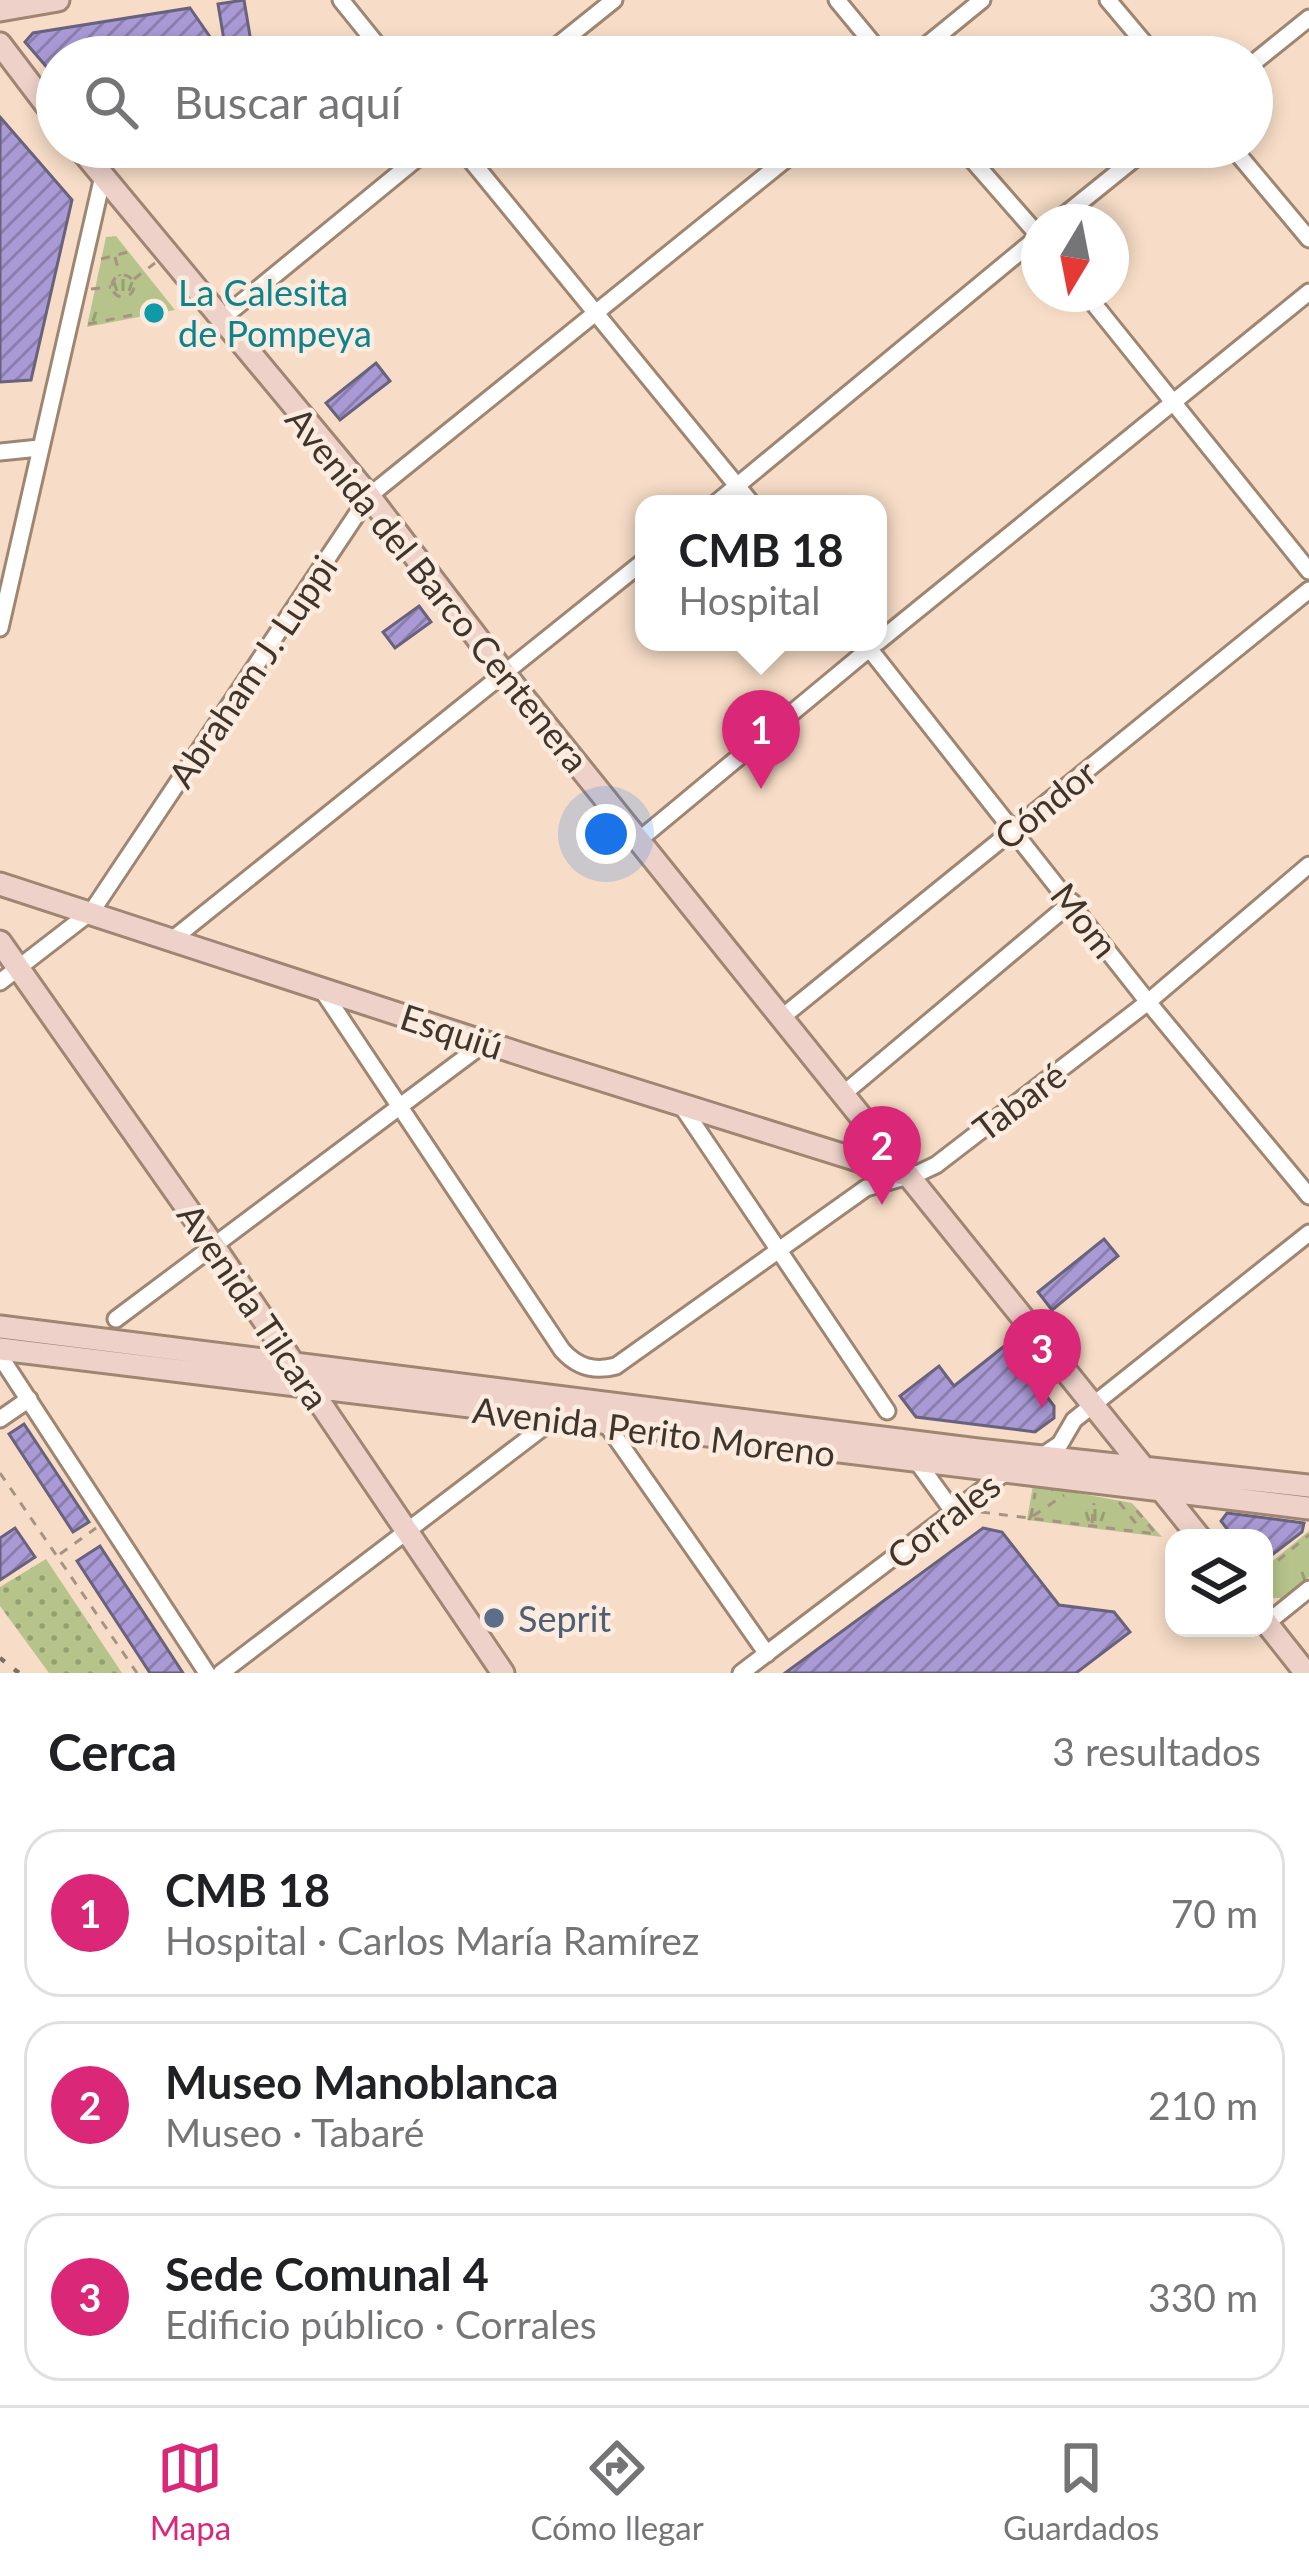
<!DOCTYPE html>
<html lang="es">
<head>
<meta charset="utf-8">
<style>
	body { margin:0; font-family:Lato,sans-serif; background:#f6f6f6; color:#202124 }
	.controls { position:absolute; right:36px; bottom:36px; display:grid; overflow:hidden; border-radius:24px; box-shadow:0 6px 18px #0003 }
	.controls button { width:108px; height:108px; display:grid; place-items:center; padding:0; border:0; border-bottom:3px solid #e0e0e0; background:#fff; color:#202124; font:60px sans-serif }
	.compass { position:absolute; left:1021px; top:204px; width:108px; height:108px; border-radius:50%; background:#fff; box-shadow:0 6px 18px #0003; rotate:190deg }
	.you { position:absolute; left:606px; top:834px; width:42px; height:42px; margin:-30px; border:9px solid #fff; border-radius:50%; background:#1a73e8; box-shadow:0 0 0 18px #1a73e833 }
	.badge { display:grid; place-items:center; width:78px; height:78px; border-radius:50%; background:#db2777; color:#fff; font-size:39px; font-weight:700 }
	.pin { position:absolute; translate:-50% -99px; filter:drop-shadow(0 3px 6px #0008) }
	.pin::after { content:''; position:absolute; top:63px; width:42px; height:36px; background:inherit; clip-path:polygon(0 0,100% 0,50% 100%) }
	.popup { position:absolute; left:635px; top:495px; width:252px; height:156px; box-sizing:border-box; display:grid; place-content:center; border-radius:24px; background:#fff; filter:drop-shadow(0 3px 9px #0005); font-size:39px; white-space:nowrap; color:#757577 }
	.popup b { font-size:45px; color:#202124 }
	.popup::after { content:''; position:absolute; left:50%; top:100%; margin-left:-24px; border:24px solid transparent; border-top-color:#fff }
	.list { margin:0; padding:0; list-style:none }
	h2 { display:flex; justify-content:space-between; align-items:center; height:156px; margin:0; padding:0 48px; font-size:51px }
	h2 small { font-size:39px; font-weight:400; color:#757577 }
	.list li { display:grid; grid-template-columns:78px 1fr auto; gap:36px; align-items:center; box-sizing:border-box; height:168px; margin:0 24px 24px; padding:0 24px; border:3px solid #e0e0e0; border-radius:36px }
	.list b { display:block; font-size:45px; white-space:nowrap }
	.list p { margin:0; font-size:39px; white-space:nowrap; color:#757577 }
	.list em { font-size:39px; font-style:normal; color:#757577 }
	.icon { flex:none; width:66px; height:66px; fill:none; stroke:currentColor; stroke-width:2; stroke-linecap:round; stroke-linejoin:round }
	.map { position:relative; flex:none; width:1309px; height:1673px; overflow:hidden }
	.search { position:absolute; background:#fff; box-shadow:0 6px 18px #0003; left:36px; right:36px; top:36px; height:132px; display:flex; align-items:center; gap:30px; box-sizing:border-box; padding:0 42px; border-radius:66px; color:#757577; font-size:45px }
	.sheet { height:732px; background:#fff }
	nav { display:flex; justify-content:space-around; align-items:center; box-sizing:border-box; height:168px; border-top:3px solid #e0e0e0; background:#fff; font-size:33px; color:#757577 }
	nav a { display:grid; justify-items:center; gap:6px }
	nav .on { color:#db2777 }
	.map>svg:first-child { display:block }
	.grass { fill:url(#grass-dots) }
	.park { fill:url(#park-tufts) }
	.building { fill:url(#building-hatch); stroke:#69627c; stroke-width:3 }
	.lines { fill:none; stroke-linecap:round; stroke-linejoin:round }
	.street-casing { stroke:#9e8672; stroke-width:21 }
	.secondary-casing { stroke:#9e8672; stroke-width:27 }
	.path { stroke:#a69383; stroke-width:3; stroke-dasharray:9 9; stroke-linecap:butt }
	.street { stroke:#fff; stroke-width:15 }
	.secondary { stroke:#eed2c9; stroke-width:21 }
	.rail { stroke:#7f6f62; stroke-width:4.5; stroke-dasharray:6 12; stroke-linecap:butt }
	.culture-dot { fill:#0f9aa8; stroke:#fcecdf; stroke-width:4.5 }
	.service-dot { fill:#5c6f8a; stroke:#fcecdf; stroke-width:4.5 }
	.labels { text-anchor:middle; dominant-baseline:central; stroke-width:9; stroke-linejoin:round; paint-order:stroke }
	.culture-label { font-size:36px; fill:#0d838f; stroke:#fcecdf; text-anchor:start }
	.street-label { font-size:36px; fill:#3f352c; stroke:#fcecdf }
	.service-label { font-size:36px; fill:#4e5e75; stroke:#fcecdf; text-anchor:start }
</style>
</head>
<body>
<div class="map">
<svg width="1309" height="1673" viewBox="0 0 1309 1673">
	<defs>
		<pattern id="grass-dots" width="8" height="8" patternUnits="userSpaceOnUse" patternTransform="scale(3)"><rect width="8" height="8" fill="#b6c48b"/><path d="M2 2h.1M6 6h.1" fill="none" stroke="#95a072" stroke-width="1.8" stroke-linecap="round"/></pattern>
		<pattern id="park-tufts" width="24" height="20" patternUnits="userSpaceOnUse" patternTransform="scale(3)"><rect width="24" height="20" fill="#b6c48b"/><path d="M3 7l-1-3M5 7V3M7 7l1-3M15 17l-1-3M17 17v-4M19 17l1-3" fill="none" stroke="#95a072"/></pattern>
		<pattern id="building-hatch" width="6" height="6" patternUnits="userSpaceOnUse" patternTransform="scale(3)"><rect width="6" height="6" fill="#a999d5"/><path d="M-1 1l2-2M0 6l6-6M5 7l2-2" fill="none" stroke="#8b7ead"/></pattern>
	</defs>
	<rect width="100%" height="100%" fill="#f7ddc7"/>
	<path class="grass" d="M46 1559 122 1673H49L0 1606V1587Z"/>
	<path class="park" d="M116 236 175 310 87 327 106 237Z
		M1033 1485 1132 1503 1162 1537 1027 1520Z
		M1309 1531V1577L1283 1598H1268L1264 1592V1568Z"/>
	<path class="building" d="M244 0 252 48 226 52 218 4Z
		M190 8 224 57H57V79L25 42 33 33Z
		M0 117 72 200 31 380 0 382Z
		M376 363 390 381 340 420 326 403Z
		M419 606 431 622 395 648 383 632Z
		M1104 1239 1118 1256 1052 1310 1038 1292Z
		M1007 1344 1054 1406V1418L1035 1432 916 1417 900 1396 939 1366 954 1386Z
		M24 1424 89 1522 73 1532 9 1434Z
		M1227 1513 1304 1523 1302 1532 1264 1561V1538H1234L1221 1521Z
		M15 1528 35 1557 0 1580V1538Z
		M983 1528 1002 1532 1059 1605 1114 1612 1130 1632 1076 1673H785Z
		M100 1546 183 1673H150L77 1561Z"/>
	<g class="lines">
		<g class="street-casing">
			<path id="street" d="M341 0 387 57
				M837 0 884 57
				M1108 0 1156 57
				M543 57 614 0
				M912 57 982 0
				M1252 64 1309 18
				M460 147 752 504
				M1232 147 1309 239
				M1056 222 1149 147
				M1086 294 1309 571
				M220 320 431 147
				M0 452 39 448
				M715 504 1039 236 961 147
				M0 628 103 176
				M864 642 1148 1002 1309 1196
				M878 642 1309 292
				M639 840 875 644
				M173 939 644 561
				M0 982 92 911 369 496 801 147
				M322 990 562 1350C577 1367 594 1372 616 1366L866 1188 919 1173 936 1165 1148 1002 1309 865
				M781 1018 1309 590
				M842 1095 1072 902
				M681 1105 887 1411
				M116 1319 486 1042
				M0 1356 207 1673
				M0 1419 29 1399
				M607 1425 767 1654
				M1039 1458 1060 1444 1074 1420 1309 1233
				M918 1463 955 1514
				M1267 1623 1309 1589
				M221 1673 554 1419
				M741 1673 1011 1468"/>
		</g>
		<g class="secondary-casing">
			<path id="secondary" d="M0 10 58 0
				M0 44 57 119
				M79 147 369 496 504 673 1200 1538
				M0 884 542 1061 906 1175
				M0 942 213 1245 503 1673
				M0 1327 978 1450 1309 1486
				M0 1349 1309 1508
				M1264 1620 1306 1673"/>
		</g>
		<path class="path" d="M115 257 120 276
			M101 259 128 252
			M112 286a11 11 0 1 1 22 0a11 11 0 1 1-22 0Z
			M134 279 155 263
			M91 289 111 287
			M88 324 172 307
			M0 1473 137 1673
			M1119 1502 1141 1530
			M981 1512 1156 1534 1133 1506
			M1033 1516 1064 1495
			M1031 1517 1035 1493
			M1092 1523 1094 1503
			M60 1554 96 1528
			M1264 1572 1309 1535"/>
		<use href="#street" class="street"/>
		<use href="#secondary" class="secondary"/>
		<path class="rail" d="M0 1658 19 1673"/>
	</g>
	<circle class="culture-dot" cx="154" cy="313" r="12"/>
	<circle class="service-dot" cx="494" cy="1618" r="12"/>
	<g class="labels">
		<g class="culture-label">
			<text x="178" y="292">La Calesita<tspan x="178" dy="41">de Pompeya</tspan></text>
		</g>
		<g class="street-label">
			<text transform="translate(438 589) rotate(51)">Avenida del Barco Centenera</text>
			<text transform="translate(252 671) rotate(-56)">Abraham J. Luppi</text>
			<text transform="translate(1045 804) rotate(-39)">Cóndor</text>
			<text transform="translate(1085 920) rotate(52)">Mom</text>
			<text transform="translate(452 1031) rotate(18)">Esquiú</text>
			<text transform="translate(1019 1101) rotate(-37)">Tabaré</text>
			<text transform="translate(254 1306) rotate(56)">Avenida Tilcara</text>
			<text transform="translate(654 1431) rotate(7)">Avenida Perito Moreno</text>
			<text transform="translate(943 1520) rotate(-38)">Corrales</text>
		</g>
		<g class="service-label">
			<text x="518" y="1618">Seprit</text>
		</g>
	</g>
</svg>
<div class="controls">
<button><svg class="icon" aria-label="layers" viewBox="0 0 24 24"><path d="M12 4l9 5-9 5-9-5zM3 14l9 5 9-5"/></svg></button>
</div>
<svg class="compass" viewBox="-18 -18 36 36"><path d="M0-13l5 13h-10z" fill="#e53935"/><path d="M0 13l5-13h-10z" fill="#757577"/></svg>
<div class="you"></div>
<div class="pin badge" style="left:761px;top:789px">1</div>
<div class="popup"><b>CMB 18</b>Hospital</div>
<div class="pin badge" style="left:882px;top:1205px">2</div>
<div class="pin badge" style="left:1042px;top:1408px">3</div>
<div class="search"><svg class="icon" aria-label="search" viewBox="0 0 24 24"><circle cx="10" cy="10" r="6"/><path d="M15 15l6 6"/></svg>Buscar aquí</div>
</div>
<section class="sheet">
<h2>Cerca<small>3 resultados</small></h2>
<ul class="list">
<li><span class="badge">1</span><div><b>CMB 18</b><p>Hospital · Carlos María Ramírez</p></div><em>70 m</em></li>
<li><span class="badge">2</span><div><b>Museo Manoblanca</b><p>Museo · Tabaré</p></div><em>210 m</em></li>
<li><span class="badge">3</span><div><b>Sede Comunal 4</b><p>Edificio público · Corrales</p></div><em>330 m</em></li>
</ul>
</section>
<nav>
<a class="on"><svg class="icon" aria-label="map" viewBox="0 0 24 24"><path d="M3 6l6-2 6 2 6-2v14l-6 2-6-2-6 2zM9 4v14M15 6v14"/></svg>Mapa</a>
<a><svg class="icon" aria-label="directions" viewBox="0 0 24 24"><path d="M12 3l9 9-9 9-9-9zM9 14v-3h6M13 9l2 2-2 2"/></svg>Cómo llegar</a>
<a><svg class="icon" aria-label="saved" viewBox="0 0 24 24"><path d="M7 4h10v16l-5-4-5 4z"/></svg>Guardados</a>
</nav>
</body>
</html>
